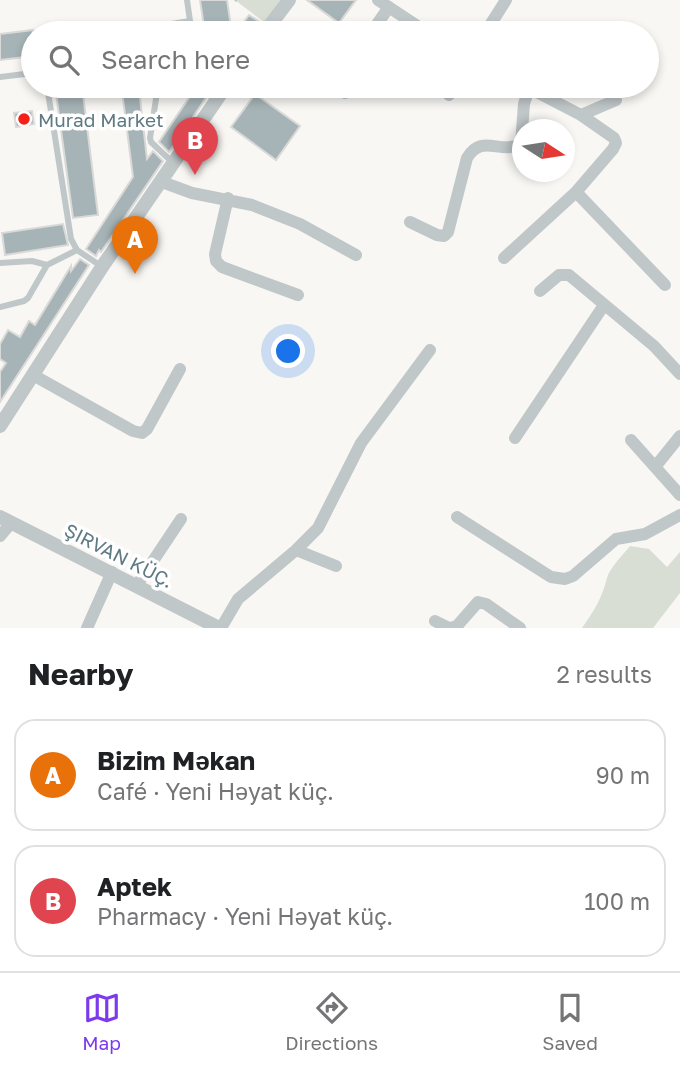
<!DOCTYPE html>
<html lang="en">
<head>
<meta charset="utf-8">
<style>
	body { margin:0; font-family:"Golos Text",sans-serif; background:#f2f2f2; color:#202124 }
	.compass { position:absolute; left:512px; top:119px; width:63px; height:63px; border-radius:50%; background:#fff; box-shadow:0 4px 10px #0003; rotate:102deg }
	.you { position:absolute; left:289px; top:352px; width:24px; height:24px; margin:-18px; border:5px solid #fff; border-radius:50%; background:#1a73e8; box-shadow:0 0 0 10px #1a73e833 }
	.badge { display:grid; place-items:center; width:46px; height:46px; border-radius:50%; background:#7c3aed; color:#fff; font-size:23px; font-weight:700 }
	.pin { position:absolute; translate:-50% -58px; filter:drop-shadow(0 2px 4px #0008) }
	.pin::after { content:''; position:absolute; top:37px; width:24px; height:21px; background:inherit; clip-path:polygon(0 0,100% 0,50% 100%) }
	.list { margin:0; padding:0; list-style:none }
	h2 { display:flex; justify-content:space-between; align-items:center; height:91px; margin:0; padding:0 28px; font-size:30px }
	h2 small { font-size:23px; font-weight:400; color:#757577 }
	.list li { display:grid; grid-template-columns:46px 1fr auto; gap:21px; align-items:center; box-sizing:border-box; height:112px; margin:0 14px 14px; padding:0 14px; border:2px solid #e0e0e0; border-radius:21px }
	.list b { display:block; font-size:26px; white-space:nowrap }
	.list p { margin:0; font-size:23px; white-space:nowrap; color:#757577 }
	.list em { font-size:23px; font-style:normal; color:#757577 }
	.icon { flex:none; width:38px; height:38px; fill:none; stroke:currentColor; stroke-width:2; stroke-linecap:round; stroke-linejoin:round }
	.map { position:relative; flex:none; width:680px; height:628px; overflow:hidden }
	.search { position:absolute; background:#fff; box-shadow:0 4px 10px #0003; left:21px; right:21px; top:21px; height:77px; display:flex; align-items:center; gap:18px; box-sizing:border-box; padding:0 24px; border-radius:38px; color:#757577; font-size:26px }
	.sheet { height:343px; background:#fff }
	nav { display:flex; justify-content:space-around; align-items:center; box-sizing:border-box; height:98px; border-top:2px solid #e0e0e0; background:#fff; font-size:19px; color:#757577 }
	nav a { display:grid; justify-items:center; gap:4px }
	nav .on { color:#7c3aed }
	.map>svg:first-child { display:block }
	.green { fill:#d8ded3 }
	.building { fill:#a6b4b7; stroke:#d9d9d7; stroke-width:2 }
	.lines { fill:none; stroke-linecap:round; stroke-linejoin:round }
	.path { stroke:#babfc1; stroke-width:2.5; stroke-dasharray:3.5 3.5; stroke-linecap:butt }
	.service { stroke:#c0c7c9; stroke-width:6 }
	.minor { stroke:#c0c7c9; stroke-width:12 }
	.tertiary { stroke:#c0c7c9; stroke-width:14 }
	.poi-dot { fill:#f52117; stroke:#fff; stroke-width:2.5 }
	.labels { text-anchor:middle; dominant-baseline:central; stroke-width:7; stroke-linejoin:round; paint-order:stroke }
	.poi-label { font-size:19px; fill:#5f7a82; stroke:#fff; text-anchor:start }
	.street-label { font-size:19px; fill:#5f7a82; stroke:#fff }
</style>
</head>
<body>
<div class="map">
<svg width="680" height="628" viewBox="0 0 680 628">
	<rect width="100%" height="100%" fill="#f8f7f4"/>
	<path class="green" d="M235 0H280L264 22Z
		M630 546 649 549 667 567 680 552V593L653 628H582C594 611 602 598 607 578 610 567 623 555 630 546Z"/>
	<path class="building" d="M200 0H227L232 33H205Z
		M307 0H356L339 23Z
		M249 15 260 22 254 33H236Z
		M33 30V56L0 60V34Z
		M55 86H82L98 215 73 218Z
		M197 86H214L169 152 159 142Z
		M139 89 147 159 153 151 163 161 101 252 99 250 96 256 86 249 133 177 122 91Z
		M255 94 300 126 276 160 231 127Z
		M32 111 34 124 16 127 14 113Z
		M63 224 68 245 5 255 2 233Z
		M80 259 89 265 0 402V372L6 363 0 359V344L8 330 20 337 29 321 35 325 71 266V271Z"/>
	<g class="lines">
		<path class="path" d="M235 1 236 0"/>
		<path class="service" d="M187 0 190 21 197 33
			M115 33 190 21
			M0 77 33 73
			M47 86 71 239 77 250 101 266
			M158 86 150 138 151 142 172 162
			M0 263 32 261 47 265 77 250
			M0 307 24 301 28 298 47 265"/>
		<path class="minor" d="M378 0 428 33
			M371 33 389 7
			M485 33 506 0
			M525 86 581 115 616 100
			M345 93 349 86
			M449 95 454 86
			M162 182 192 193 252 205 300 224 356 255
			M576 192 665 285
			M228 198 215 254 216 261 222 267 298 295
			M410 222 437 235 444 236 448 232 467 158C482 133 500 155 521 144L524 104 529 88
			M504 258 576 192 613 149 616 143 614 138 581 115
			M540 291 559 275H569L654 346 680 374
			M33 375 133 431 142 433 147 429 180 369
			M515 438 604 305
			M631 440 680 495
			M655 467 680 436
			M457 517 551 577 565 579 573 576 616 539 645 534 680 515
			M0 536 11 523
			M296 550 336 566
			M137 585 181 519
			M435 621 449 628
			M87 628 112 572
			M221 628 238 599 296 550 318 528 361 443 430 350
			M450 628 457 626 478 602 486 604 520 628"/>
		<path class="tertiary" d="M264 33 289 0
			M0 426 102 267 226 86
			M0 517 219 628"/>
	</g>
	<circle class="poi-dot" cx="24" cy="119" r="7"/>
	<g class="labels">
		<g class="poi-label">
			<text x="38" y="119">Murad Market</text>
		</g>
		<g class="street-label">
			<text transform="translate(119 555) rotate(27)">ŞIRVAN KÜÇ.</text>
		</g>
	</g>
</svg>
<svg class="compass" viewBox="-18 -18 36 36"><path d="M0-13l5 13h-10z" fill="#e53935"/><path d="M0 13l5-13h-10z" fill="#757577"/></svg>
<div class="you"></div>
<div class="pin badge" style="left:135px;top:274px;background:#e8710a">A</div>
<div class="pin badge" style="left:195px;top:175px;background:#e0444e">B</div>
<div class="search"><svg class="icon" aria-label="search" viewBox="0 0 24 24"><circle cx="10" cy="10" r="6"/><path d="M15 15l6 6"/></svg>Search here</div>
</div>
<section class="sheet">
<h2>Nearby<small>2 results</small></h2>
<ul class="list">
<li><span class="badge" style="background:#e8710a">A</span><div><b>Bizim Məkan</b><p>Café · Yeni Həyat küç.</p></div><em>90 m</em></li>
<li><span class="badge" style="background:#e0444e">B</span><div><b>Aptek</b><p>Pharmacy · Yeni Həyat küç.</p></div><em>100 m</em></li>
</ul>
</section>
<nav>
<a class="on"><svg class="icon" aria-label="map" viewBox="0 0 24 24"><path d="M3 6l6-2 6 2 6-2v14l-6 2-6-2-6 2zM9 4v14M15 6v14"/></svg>Map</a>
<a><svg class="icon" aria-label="directions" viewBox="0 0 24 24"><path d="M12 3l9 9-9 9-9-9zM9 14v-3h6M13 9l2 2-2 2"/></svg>Directions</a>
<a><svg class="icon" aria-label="saved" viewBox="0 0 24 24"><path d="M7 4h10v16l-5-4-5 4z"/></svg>Saved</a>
</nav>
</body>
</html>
